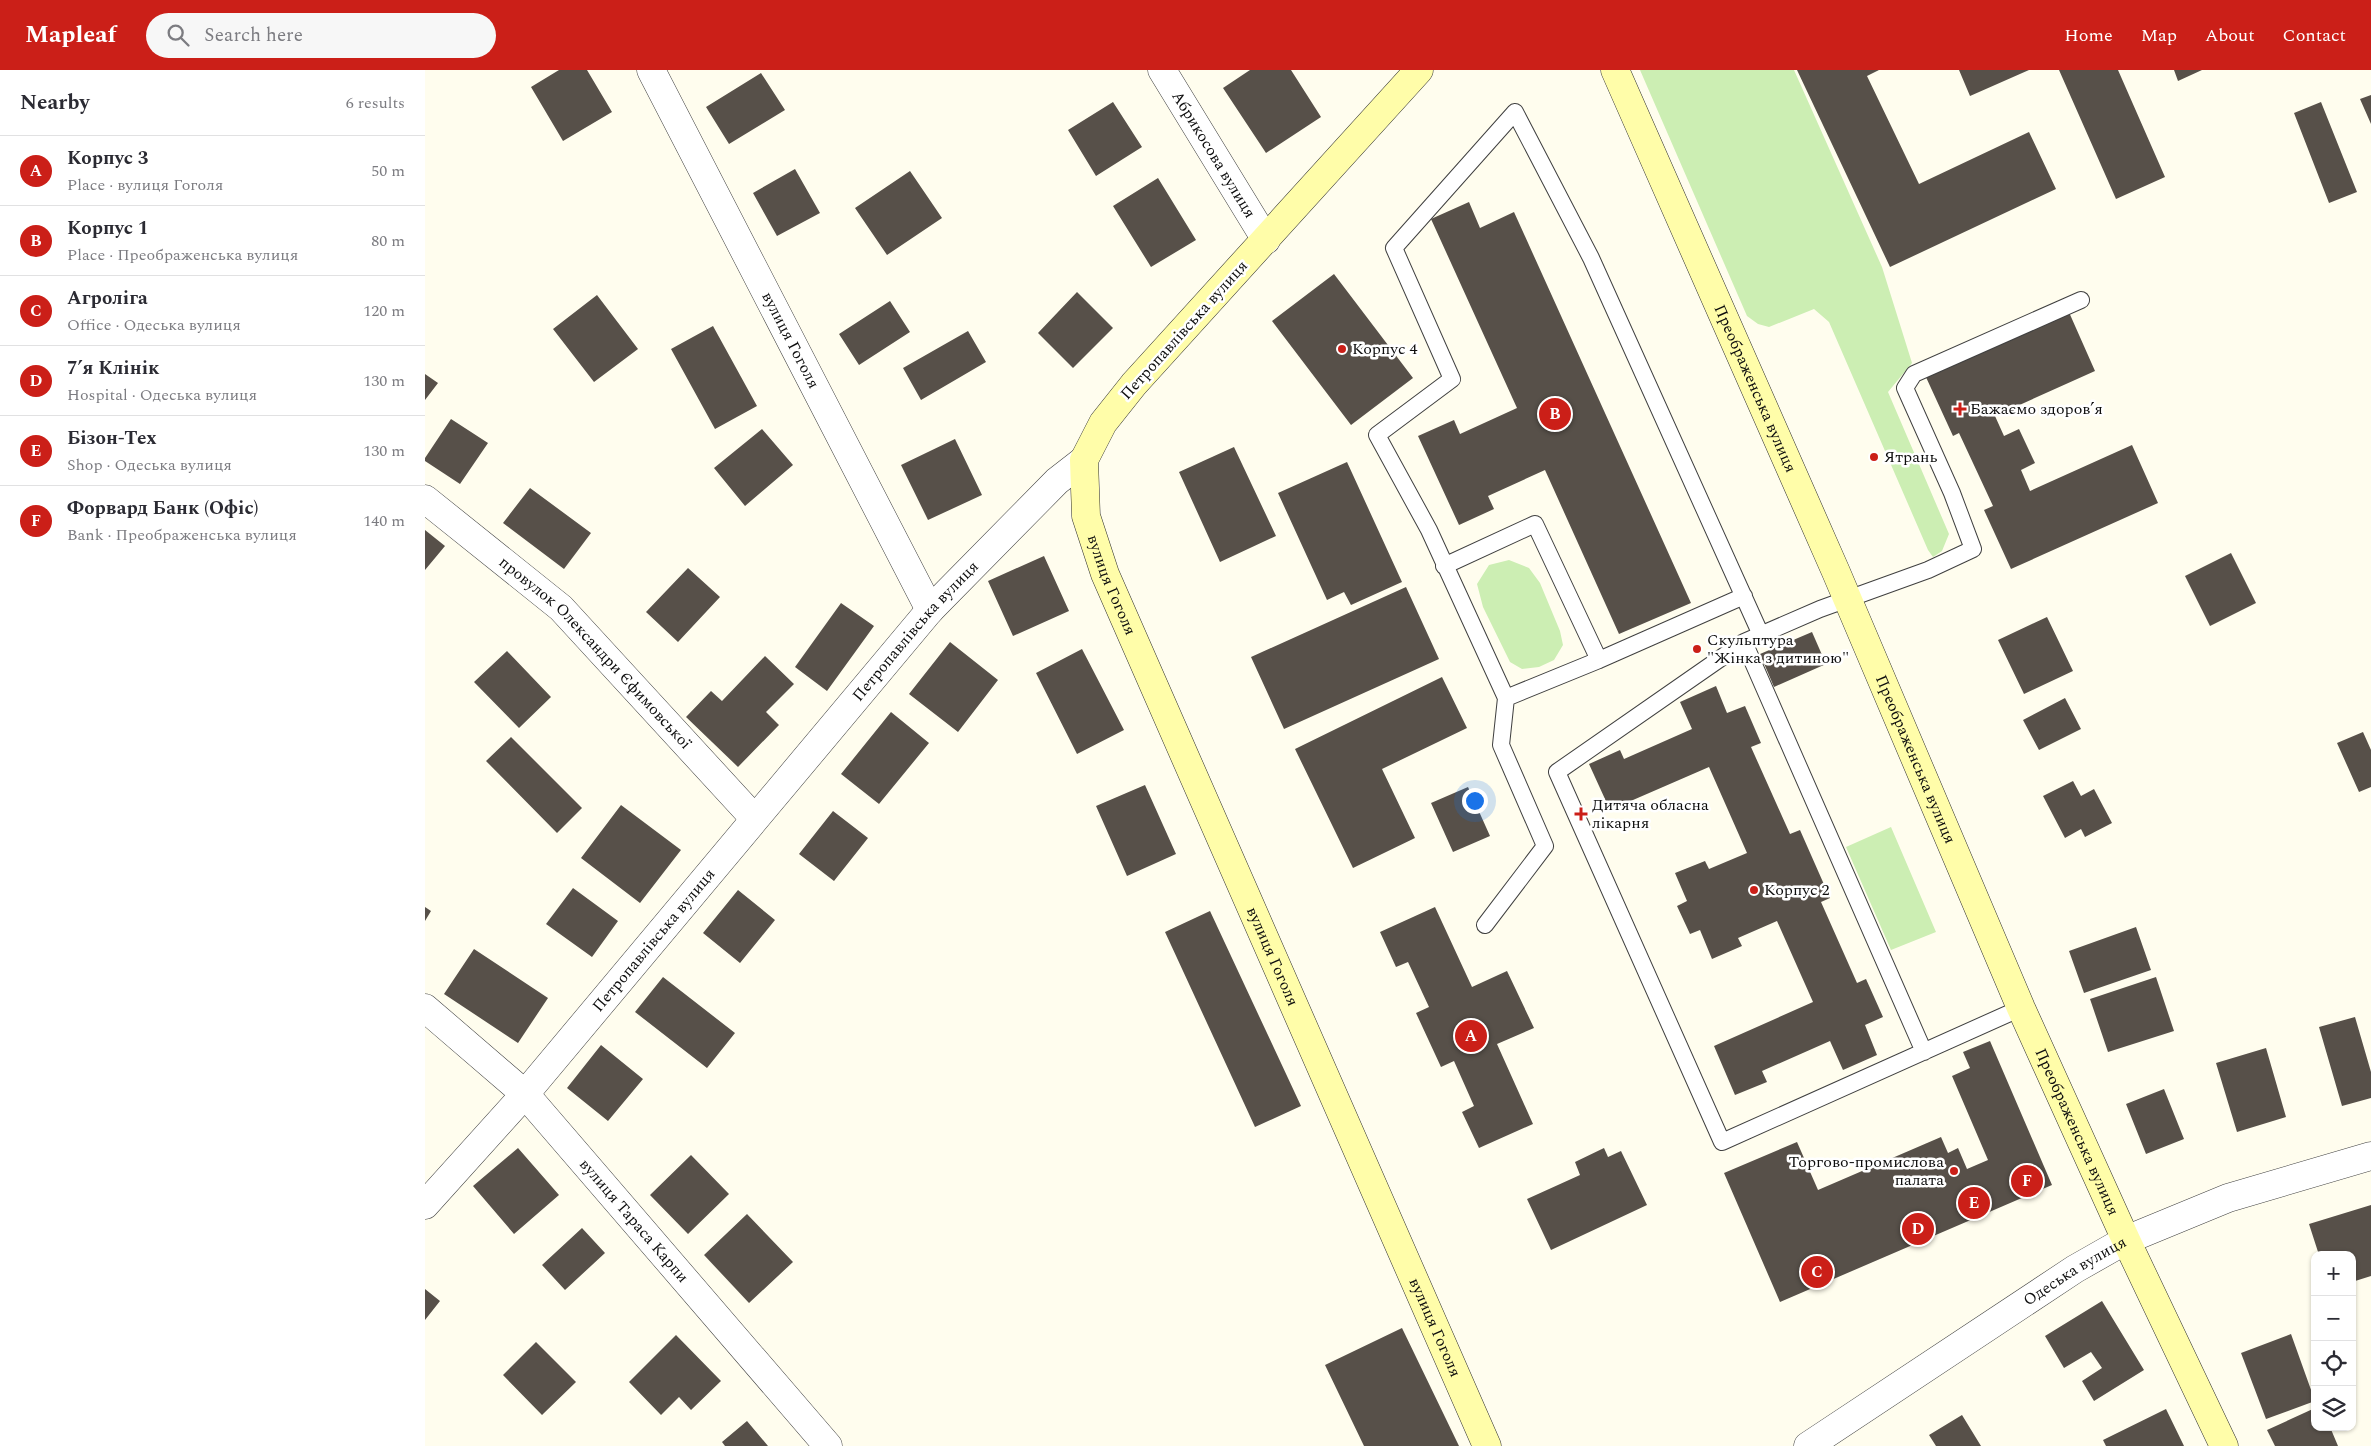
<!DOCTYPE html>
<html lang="en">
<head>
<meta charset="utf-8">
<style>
	body { margin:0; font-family:Spectral,serif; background:#f7f7f7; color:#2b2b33 }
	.controls { position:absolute; right:15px; bottom:15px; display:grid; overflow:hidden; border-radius:10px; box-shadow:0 1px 4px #0004 }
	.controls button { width:45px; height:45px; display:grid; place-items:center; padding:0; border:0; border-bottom:1px solid #e1e1e2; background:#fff; color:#2b2b33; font:25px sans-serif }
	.you { position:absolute; left:1049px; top:730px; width:18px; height:18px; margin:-12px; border:4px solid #fff; border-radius:50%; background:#1a73e8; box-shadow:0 0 0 8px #1a73e833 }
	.badge { display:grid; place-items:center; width:32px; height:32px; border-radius:50%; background:#cb1f18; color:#fff; font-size:16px; font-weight:700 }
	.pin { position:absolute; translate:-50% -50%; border:2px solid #fff; box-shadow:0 1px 5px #0006 }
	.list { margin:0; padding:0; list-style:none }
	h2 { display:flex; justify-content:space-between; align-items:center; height:65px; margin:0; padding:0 20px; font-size:21px }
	h2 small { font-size:16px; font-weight:400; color:#7c7c81 }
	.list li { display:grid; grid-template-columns:32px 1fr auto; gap:15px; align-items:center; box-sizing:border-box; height:70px; padding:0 20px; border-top:1px solid #e1e1e2 }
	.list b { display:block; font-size:19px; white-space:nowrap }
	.list p { margin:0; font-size:16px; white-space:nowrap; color:#7c7c81 }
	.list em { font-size:16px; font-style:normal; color:#7c7c81 }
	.icon { flex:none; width:28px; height:28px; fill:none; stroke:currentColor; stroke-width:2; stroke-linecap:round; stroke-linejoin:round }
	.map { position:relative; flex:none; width:1946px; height:1376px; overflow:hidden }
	header { display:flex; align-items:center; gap:30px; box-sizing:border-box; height:70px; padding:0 25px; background:#cb1f18; color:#fff }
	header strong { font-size:24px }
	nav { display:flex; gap:28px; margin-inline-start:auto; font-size:18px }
	.search { width:350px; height:45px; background:#f7f7f7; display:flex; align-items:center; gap:12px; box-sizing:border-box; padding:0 18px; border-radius:28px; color:#7c7c81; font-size:19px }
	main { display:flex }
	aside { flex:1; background:#fff }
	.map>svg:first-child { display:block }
	.green { fill:#cceeb3 }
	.building { fill:#575049 }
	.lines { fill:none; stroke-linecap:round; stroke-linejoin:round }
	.service-casing { stroke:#404040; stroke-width:18 }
	.minor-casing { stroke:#404040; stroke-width:29 }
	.secondary-casing { stroke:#2f2f2f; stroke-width:29 }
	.service { stroke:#fff; stroke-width:16 }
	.minor { stroke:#fff; stroke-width:28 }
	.secondary { stroke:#fffda9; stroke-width:28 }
	.poi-dot { fill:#cb1f18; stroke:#fff; stroke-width:2 }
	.labels { text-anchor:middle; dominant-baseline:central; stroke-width:5; stroke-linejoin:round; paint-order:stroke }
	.street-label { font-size:16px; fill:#0d0d0d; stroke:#fff }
	.poi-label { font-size:16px; fill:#0d0d0d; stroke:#fff; text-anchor:start }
</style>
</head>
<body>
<header>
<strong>Mapleaf</strong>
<div class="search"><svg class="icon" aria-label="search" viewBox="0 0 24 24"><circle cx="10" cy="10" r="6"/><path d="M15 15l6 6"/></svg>Search here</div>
<nav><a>Home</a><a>Map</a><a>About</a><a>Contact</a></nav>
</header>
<main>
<aside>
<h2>Nearby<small>6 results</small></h2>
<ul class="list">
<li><span class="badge">A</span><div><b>Корпус 3</b><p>Place · вулиця Гоголя</p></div><em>50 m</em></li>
<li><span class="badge">B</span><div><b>Корпус 1</b><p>Place · Преображенська вулиця</p></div><em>80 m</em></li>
<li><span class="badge">C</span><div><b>Агроліга</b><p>Office · Одеська вулиця</p></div><em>120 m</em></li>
<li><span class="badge">D</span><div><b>7ʼя Клінік</b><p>Hospital · Одеська вулиця</p></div><em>130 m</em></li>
<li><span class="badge">E</span><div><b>Бізон-Тех</b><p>Shop · Одеська вулиця</p></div><em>130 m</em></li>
<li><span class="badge">F</span><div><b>Форвард Банк (Офіс)</b><p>Bank · Преображенська вулиця</p></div><em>140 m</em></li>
</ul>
</aside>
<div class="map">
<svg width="1946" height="1376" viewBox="0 0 1946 1376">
	<rect width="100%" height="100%" fill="#fffdee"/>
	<path class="green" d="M1215 0H1369L1457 197 1487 293 1463 322 1524 464 1517 481 1508 487 1503 480 1404 252 1389 239 1344 257 1333 254 1322 246Z
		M1084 490 1104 498 1115 513 1135 561 1138 575 1129 590 1114 597 1097 599 1085 592 1058 537 1052 514 1064 495Z
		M1466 757 1511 862 1466 880 1421 777Z"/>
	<path class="building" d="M134 0H162L187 42 138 71 106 17Z
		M825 0H866L896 47 841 83 798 18Z
		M1372 0H1454L1442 6 1494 114 1604 62 1631 119 1465 197Z
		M1534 0H1604L1545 26Z
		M1634 0H1693L1740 107 1691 129Z
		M1749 0H1777L1753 11Z
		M336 3 360 40 304 74 281 37Z
		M1946 25V54L1935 29Z
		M688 32 717 77 671 106 643 60Z
		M1896 32 1932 122 1904 133 1869 43Z
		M370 99 395 143 352 166 328 123Z
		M485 101 517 148 462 185 430 138Z
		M733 108 771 170 726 197 688 136Z
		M1044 132 1055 158 1089 142 1266 533 1194 564 1120 400 1063 426 1069 439 1034 455 993 366 1029 350 1035 364 1092 338 1006 149Z
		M909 204 988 308 926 355 847 251Z
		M652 222 688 258 648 298 613 263Z
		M172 225 213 279 169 312 128 259Z
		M465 231 485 262 434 295 414 264Z
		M1643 240 1670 301 1570 346 1579 366 1594 359 1610 393 1596 400 1605 421 1707 375 1733 433 1586 499 1559 440 1568 436 1534 363 1528 366 1500 305Z
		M288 256 332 336 290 359 246 279Z
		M543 261 561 292 496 330 478 298Z
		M0 304 13 313 0 330Z
		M26 349 63 373 35 414 0 391V388Z
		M337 359 368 395 320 436 289 398Z
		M530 369 557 425 503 450 476 395Z
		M809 377 851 466 795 492 754 402Z
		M922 392 977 512 926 535 919 522 902 530 853 423Z
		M105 418 166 463 139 499 78 453Z
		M0 460 20 476 0 500Z
		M1806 483 1831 533 1785 556 1760 506Z
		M619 486 644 541 588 566 563 511Z
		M263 498 295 527 253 572 221 542Z
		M981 517 1014 589 859 659 826 587Z
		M416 533 449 556 402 621 370 597Z
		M1622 547 1648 601 1599 624 1573 570Z
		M1387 562 1401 594 1349 617 1335 584Z
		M525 572 573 610 533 662 484 624Z
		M657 579 699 660 652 684 611 603Z
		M82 581 126 627 94 658 49 612Z
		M340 586 369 614 341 642 354 655 313 697 261 647 286 621 297 631Z
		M1017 607 1042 658 957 699 990 768 928 798 870 679Z
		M1291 616 1302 643 1320 636 1336 673 1326 677 1365 764 1375 760 1405 828 1396 832 1432 913 1441 909 1458 947 1440 955 1452 985 1418 1000 1405 971 1337 1001 1342 1012 1310 1025 1289 976 1388 932 1352 851 1313 868 1317 876 1287 889 1275 860 1265 864 1252 836 1262 831 1250 803 1280 791 1284 799 1322 783 1284 697 1185 740 1164 694 1195 680 1199 689 1267 659 1255 632Z
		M1640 628 1656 659 1614 680 1598 650Z
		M466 642 504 673 454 734 416 704Z
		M1938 662 1946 680V717L1934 722 1912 673Z
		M86 667 157 738 132 763 61 691Z
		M1648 711 1656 726 1669 719 1687 753 1660 767 1656 759 1640 768 1618 726Z
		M720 715 751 784 702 806 671 736Z
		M1043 717 1065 766 1028 782 1006 733Z
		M196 735 256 780 215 833 156 788Z
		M408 741 443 768 409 811 374 784Z
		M148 818 193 851 167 887 121 854Z
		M313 820 350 850 315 893 278 863Z
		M0 837 6 841 0 851Z
		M1010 837 1047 917 1082 901 1109 958 1072 974 1108 1054 1054 1078 1037 1042 1049 1036 1029 991 1016 997 991 943 1004 937 983 892 971 897 955 862Z
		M785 841 876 1036 830 1057 740 862Z
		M1711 857 1726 900 1659 923 1644 881Z
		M49 879 123 928 93 973 19 924Z
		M238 907 310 963 282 998 210 942Z
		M1731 907 1749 961 1683 982 1665 929Z
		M1930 947 1946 1002V1028L1917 1036 1894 957Z
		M1565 971 1627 1115 1355 1232 1299 1103 1372 1072 1393 1120 1516 1067 1523 1083 1533 1078 1542 1099 1563 1090 1527 1006 1545 998 1538 982Z
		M176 975 218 1009 183 1051 142 1018Z
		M1841 978 1861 1047 1812 1062 1791 993Z
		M1739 1019 1759 1069 1721 1084 1701 1034Z
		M93 1078 134 1125 89 1164 48 1116Z
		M1179 1078 1183 1087 1196 1081 1222 1135 1126 1180 1102 1129 1155 1105 1150 1092Z
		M266 1085 304 1124 263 1164 225 1125Z
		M1946 1135V1206L1927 1212V1185H1894L1884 1154Z
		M322 1144 368 1192 324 1233 279 1185Z
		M157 1158 180 1183 140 1220 117 1195Z
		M0 1219 15 1231 0 1250Z
		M1677 1231 1719 1300 1669 1331 1657 1311 1677 1298 1666 1282 1639 1298 1620 1266Z
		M977 1258 1034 1376H939L900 1295Z
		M1866 1264 1890 1331 1841 1349 1816 1283Z
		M251 1265 296 1311 266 1340 254 1327 236 1345 204 1312Z
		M111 1272 151 1312 117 1345 78 1305Z
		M1890 1338V1357H1905L1913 1376H1850L1842 1360Z
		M1741 1339 1759 1376H1681L1678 1370Z
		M1537 1345 1556 1376H1511L1504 1365Z
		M322 1351 343 1376H300L297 1372Z"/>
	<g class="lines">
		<g class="service-casing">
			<path id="service" d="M1019 496 1110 454 1174 590
				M1319 572 1499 982
				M1081 628 1174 590 1319 526
				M1060 855 1120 776 1076 675 1081 628 1004 460 952 365 1027 309 969 178 1090 42 1166 188 1336 565
				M1596 938 1297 1072 1132 702 1319 572 1395 539 1503 500 1548 479 1527 423 1480 318 1489 304 1656 230"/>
		</g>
		<g class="minor-casing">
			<g id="minor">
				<path id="s1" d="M226 0 505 540"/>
				<path id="s2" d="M737 0 841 170"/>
				<path id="s3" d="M0 429 136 538 329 748"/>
				<path id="s4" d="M0 938 100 1024 403 1376"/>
				<path id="s5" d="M0 1135 100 1024 505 540 632 411 659 390"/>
				<path id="s6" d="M1383 1376 1650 1199 1701 1170 1803 1128 1946 1086"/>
			</g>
		</g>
		<g class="secondary-casing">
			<g id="secondary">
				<path id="s7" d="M994 0 709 314 678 353 659 390 661 446 680 504 1062 1376"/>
				<path id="s8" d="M1190 0 1411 502 1596 938 1701 1170 1799 1376"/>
			</g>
		</g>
		<use href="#service" class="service"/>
		<use href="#minor" class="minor"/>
		<use href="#secondary" class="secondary"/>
	</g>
	<g class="poi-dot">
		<circle cx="917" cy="279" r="5"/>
		<path d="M1532.5 331.5h5v5h5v5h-5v5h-5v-5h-5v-5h5z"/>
		<circle cx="1449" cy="387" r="5"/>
		<circle cx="1272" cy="579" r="5"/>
		<path d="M1153.5 736.5h5v5h5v5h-5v5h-5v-5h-5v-5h5z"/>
		<circle cx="1329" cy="820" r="5"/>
		<circle cx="1529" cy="1101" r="5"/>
	</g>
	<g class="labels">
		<g class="street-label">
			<text stroke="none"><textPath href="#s2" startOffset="99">Абрикосова вулиця</textPath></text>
			<text transform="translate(759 260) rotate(-48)">Петропавлівська вулиця</text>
			<text stroke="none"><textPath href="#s1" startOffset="304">вулиця Гоголя</textPath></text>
			<text stroke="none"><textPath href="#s8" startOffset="348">Преображенська вулиця</textPath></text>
			<text stroke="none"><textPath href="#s7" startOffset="645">вулиця Гоголя</textPath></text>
			<text stroke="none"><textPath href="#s5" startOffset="755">Петропавлівська вулиця</textPath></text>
			<text stroke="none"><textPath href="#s3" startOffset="230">провулок Олександри Єфимовської</textPath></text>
			<text stroke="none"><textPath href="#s8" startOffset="752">Преображенська вулиця</textPath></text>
			<text stroke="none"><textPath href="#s5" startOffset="350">Петропавлівська вулиця</textPath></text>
			<text stroke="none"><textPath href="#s7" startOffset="1050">вулиця Гоголя</textPath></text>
			<text stroke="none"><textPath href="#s8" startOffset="1158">Преображенська вулиця</textPath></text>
			<text stroke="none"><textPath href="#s4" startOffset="299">вулиця Тараса Карпи</textPath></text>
			<text stroke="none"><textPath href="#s6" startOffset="319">Одеська вулиця</textPath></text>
			<text stroke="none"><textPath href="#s7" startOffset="1455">вулиця Гоголя</textPath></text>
		</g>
		<g class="poi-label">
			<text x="927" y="279">Корпус 4</text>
			<text x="1545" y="339">Бажаємо здоровʼя</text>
			<text x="1459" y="387">Ятрань</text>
			<text x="1282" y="570">Скульптура<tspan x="1282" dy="18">"Жінка з дитиною"</tspan></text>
			<text x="1167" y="735">Дитяча обласна<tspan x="1167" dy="18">лікарня</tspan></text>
			<text x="1339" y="820">Корпус 2</text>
			<text x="1519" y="1092" text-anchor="end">Торгово-промислова<tspan x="1519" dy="18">палата</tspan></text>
		</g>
	</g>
</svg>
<div class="controls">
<button>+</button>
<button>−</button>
<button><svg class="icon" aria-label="locate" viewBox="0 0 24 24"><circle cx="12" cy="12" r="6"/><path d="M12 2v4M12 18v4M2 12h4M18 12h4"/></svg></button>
<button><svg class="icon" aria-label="layers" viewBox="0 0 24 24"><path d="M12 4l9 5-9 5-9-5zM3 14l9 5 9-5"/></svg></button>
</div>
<div class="you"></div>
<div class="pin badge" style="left:1046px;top:966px">A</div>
<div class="pin badge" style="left:1130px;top:344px">B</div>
<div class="pin badge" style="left:1392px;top:1202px">C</div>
<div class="pin badge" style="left:1493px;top:1159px">D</div>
<div class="pin badge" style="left:1549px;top:1133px">E</div>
<div class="pin badge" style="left:1602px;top:1111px">F</div>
</div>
</main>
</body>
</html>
